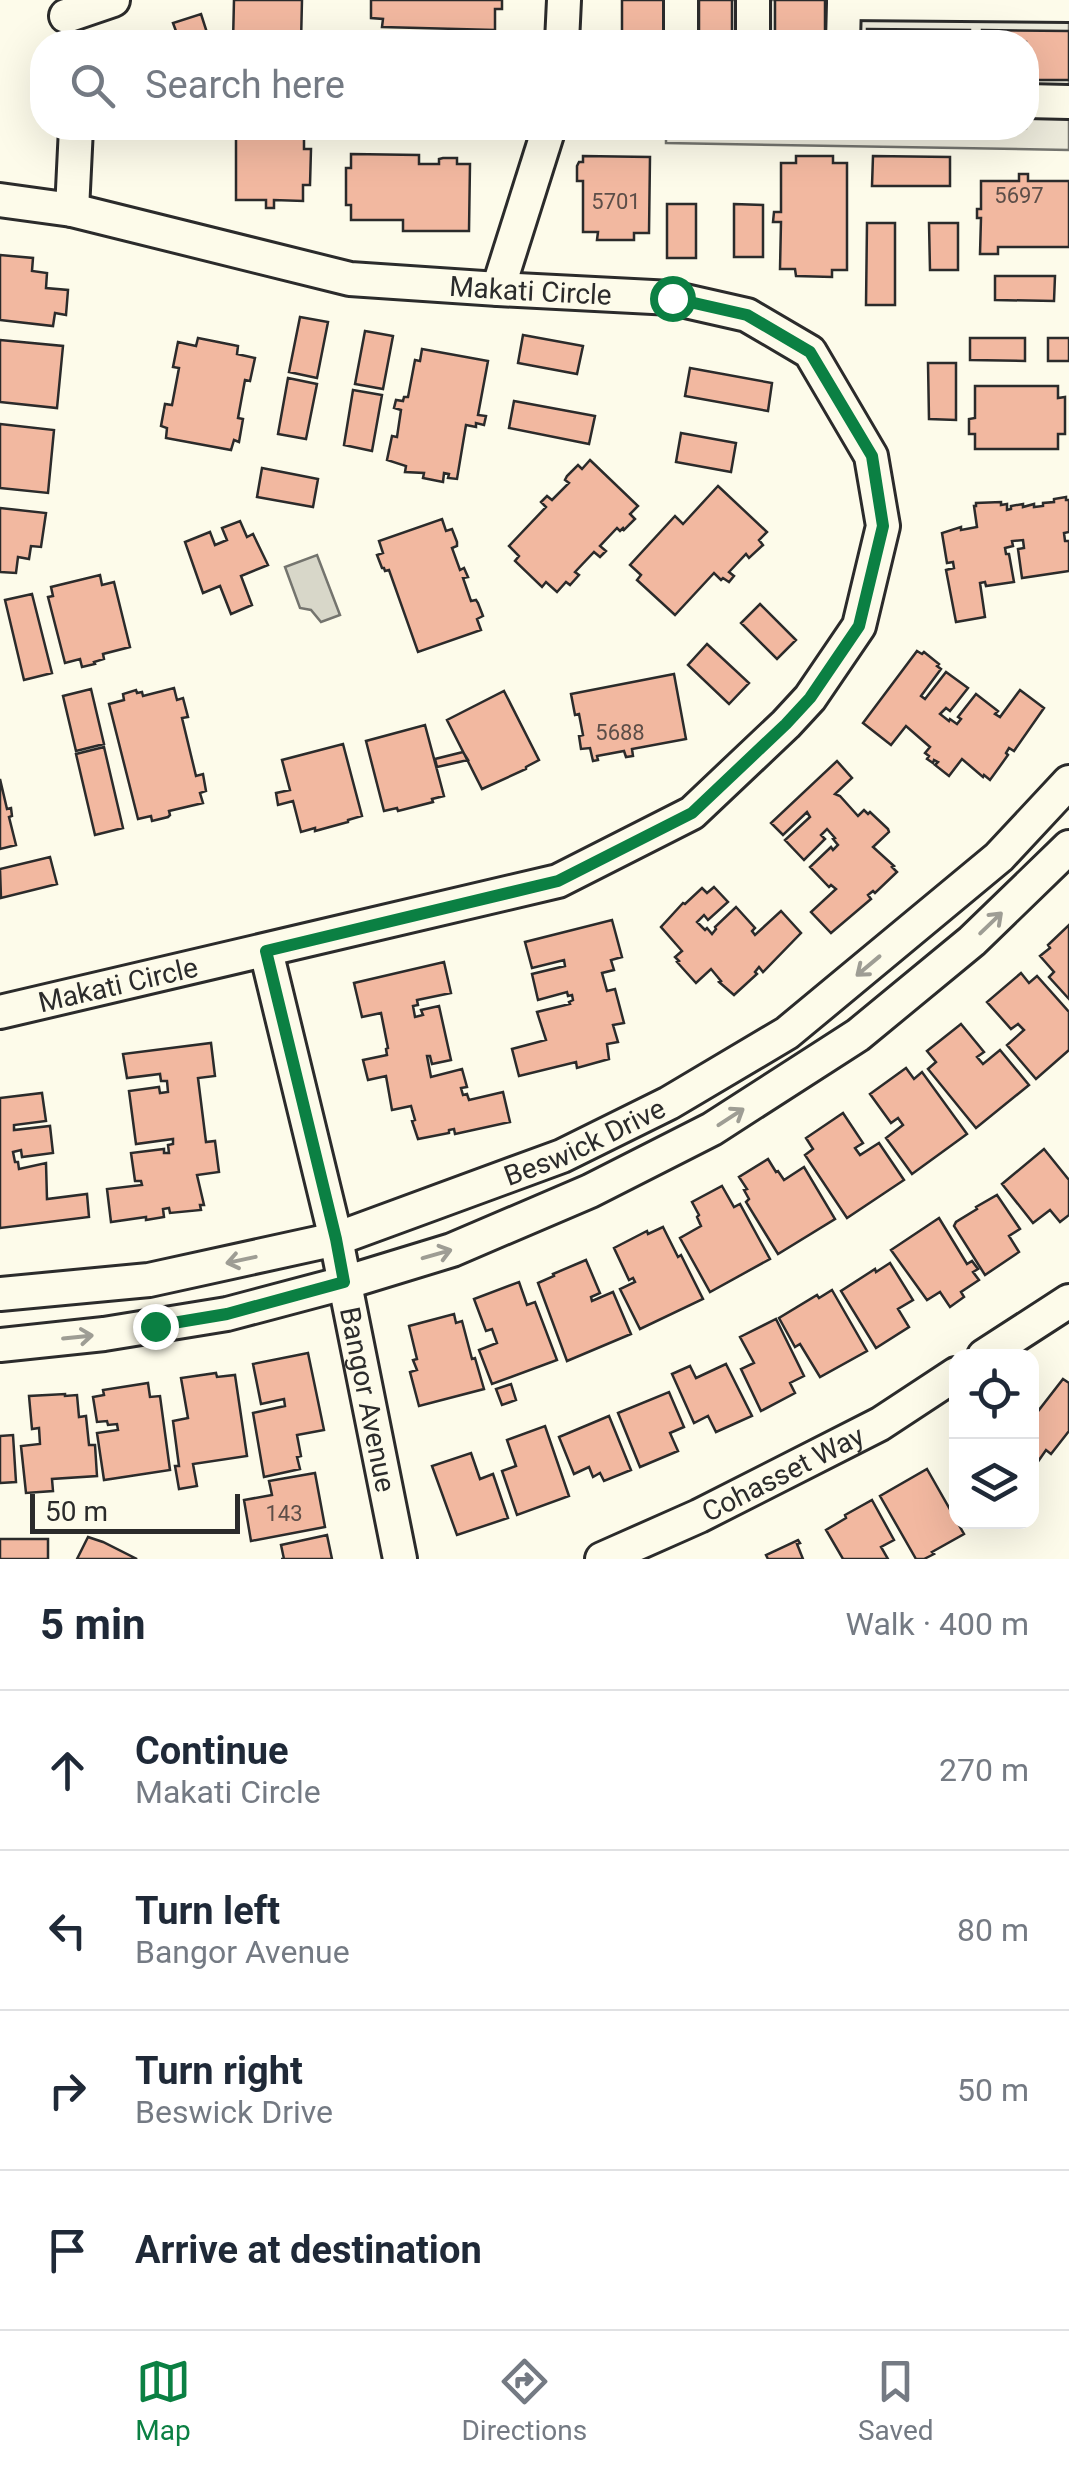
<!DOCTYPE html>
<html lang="en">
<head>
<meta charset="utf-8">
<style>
	body { margin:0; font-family:Roboto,sans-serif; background:#f6f6f7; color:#1f2937 }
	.controls { position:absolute; right:30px; bottom:30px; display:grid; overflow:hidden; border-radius:20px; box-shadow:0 10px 40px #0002 }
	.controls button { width:90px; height:90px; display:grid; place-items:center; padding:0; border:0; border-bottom:2px solid #e0e1e3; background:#fff; color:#1f2937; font:50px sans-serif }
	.scale { position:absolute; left:30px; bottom:25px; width:210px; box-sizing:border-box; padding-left:10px; border:5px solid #2b2b2b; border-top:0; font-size:28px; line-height:35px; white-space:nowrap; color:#2b2b2b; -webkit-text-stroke:8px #fdfbea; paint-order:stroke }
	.stop { position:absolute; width:30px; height:30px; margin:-22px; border:8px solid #0b8043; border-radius:50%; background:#fff }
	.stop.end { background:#0b8043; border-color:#fff; box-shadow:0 2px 10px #0008 }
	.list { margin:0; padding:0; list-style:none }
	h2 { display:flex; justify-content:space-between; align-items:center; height:130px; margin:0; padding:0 40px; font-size:42px }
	h2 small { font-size:32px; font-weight:400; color:#747a83 }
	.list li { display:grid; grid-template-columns:65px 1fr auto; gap:30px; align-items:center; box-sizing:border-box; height:160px; padding:0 40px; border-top:2px solid #e0e1e3 }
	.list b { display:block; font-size:38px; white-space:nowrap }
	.list p { margin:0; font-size:32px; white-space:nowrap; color:#747a83 }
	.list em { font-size:32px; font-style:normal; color:#747a83 }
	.icon { flex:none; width:55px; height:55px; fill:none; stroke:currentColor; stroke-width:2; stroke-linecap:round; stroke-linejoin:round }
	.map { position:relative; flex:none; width:1069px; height:1559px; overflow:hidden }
	.search { position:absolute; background:#fff; box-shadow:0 10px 40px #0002; left:30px; right:30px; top:30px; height:110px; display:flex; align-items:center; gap:25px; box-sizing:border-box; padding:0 35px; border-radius:40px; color:#747a83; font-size:38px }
	.sheet { height:770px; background:#fff }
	nav { display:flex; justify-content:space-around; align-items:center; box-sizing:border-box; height:140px; border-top:2px solid #e0e1e3; background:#fff; font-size:28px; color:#747a83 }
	nav a { display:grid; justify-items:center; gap:5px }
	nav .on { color:#0b8043 }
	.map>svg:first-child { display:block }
	.parking { fill:#eceadb; stroke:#74746e; stroke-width:2.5 }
	.water { fill:#d8d7c9; stroke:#74746e; stroke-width:2.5 }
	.building { fill:#f2b8a0; stroke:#2b2b2b; stroke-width:2.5 }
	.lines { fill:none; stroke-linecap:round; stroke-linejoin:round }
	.minor-casing { stroke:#2b2b2b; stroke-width:38 }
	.minor { stroke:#fdfbea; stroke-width:32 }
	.oneway { stroke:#9e9d94 }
	.route { stroke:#0b8043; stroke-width:12 }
	.labels { text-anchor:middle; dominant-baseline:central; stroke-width:8; stroke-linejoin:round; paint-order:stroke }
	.number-label { font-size:22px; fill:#5d4e48 }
	.street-label { font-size:28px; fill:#2b2b2b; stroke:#fdfbea }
</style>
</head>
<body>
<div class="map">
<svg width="1069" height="1559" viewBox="0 0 1069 1559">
	<rect width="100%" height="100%" fill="#fdfbea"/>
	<path class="parking" d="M643 0H1069V150L666 143V128H1026V42H643Z"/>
	<path class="water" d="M317 555 340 615 321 622 311 610 300 608 285 567Z"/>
	<path class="building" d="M234 0H302L301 42H233Z
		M371 0H502V9H495V30L382 27 383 19 371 18Z
		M622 0H670V42H622Z
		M699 0H732V42H699Z
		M775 0H825V42H775Z
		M201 14 210 42H180L173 23Z
		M867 29 970 30V42H867Z
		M982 30 1069 31V80H1026V42H982Z
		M266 128H274V133H304V149H311L310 185H303V201L274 200V208H266V200H236V133H266Z
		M391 128H447V138H391Z
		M455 128H511V138H455Z
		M351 154 419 155V164H439V159L443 158H457V164H470L469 231H403V220H351V205H346V168H351Z
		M583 156 650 157 649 233H634V240H597L598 232H583V181H577V166L579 162H583Z
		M796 156H833V163H847V270H832V277L796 276 795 269H780L781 222H773L774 212H781V163H796Z
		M873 156 950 157V186H872Z
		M1019 174H1028V181H1069V247H998V254H980L981 218H977V209H981V181H1019Z
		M667 204H696V258H667Z
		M734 204 763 205V257H734Z
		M867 223H895V305H866Z
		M929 223H958V270H930Z
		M0 255 33 258 32 271 47 273 46 288 68 290 66 315 55 313 53 326 0 320Z
		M995 276H1055L1054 301 995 300Z
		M300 317 328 322 317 378 289 372Z
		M365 331 393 336 383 389 355 384Z
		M523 335 583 346 577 374 518 363Z
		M198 338 238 346 237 354 255 358 250 381 245 380 238 418 243 419 239 442 234 440 231 450 166 438 167 428 161 426 165 404 172 405 179 368 173 367 178 342 196 346Z
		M970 338H1025V361L970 360Z
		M1048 338H1069V361H1048Z
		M0 340 63 346 57 408 0 402Z
		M422 349 488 361 478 415 486 416 484 425 476 423V427L466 425 457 479 448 478 449 474 444 473 443 482 423 478 424 473 405 472 406 466 387 460 392 436 397 437 401 410 394 408 396 400 403 401 404 397H408L415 360 420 361Z
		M928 363H956V420L929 419Z
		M690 368 772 383 768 411 685 396Z
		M288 378 317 384 306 439 278 434Z
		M975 386H1058V398L1065 397V434H1058V449H975V434H969V419L975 418Z
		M353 390 382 395 372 451 344 445Z
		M514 401 595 416 589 444 509 428Z
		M0 424 54 430 48 493 0 488Z
		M681 433 736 443 731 472 676 462Z
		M590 460 638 506 630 514 635 519 624 530 623 528 620 531 617 528 600 546 606 551 600 557 594 552 575 572 579 575 570 585 566 582 557 592 546 582 542 587 515 561 519 556 509 546 546 507 541 502 547 496 552 500 569 483 565 480 567 476 578 465 582 469Z
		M262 468 318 479 313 507 257 497Z
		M718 486 767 532 759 540 763 545 749 558 746 554 729 572 734 576 729 582 723 578 721 580 714 573 675 615 637 580 641 575 630 565 675 516 683 524Z
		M1066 497V500H1069V532L1064 533 1065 541H1069V571L1022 578 1018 549 1024 548 1023 540 1012 541 1013 546 1005 548 1006 554H1009L1014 582 986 586 985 582 980 583 985 617 956 622 946 570 954 568 953 562 947 563 942 533 961 527V530L977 527 974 506H976V503L1001 502V505L1007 504V510L1011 509V506L1023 504V507L1034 504V507L1043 506V503L1054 502V499Z
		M0 508 46 513 41 547 31 546 29 559 18 557 16 573 0 572Z
		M442 519 446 531 452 529 457 542V546L452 548 460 570 464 568 468 577 463 578 471 601 476 600 478 603 483 616 477 619 481 630 418 652 389 570 385 571 384 568H382L377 555 383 553 379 541Z
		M240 521 247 537 253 534 268 565 241 576 252 605 231 614 220 586 203 593 185 542 210 532 215 545 227 540 222 528Z
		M100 575 102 585 114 582 130 647 103 654 104 659 94 662 95 664 82 667 80 659 65 663 48 597 53 596 51 587Z
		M32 594 52 673 24 680 5 600Z
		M760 604 796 640 777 659 741 623Z
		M707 644 749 683 729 704 688 665Z
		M917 651 922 654 924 652 939 664 937 666 941 669 921 696 925 699 946 672 968 688 950 711 946 708 940 714 949 721 950 719 957 724 961 719 958 717 976 694 998 711 995 714 1000 717 1020 690 1044 708 1014 751 1009 748 1006 753 1008 755 990 780 984 775 983 777 962 759 949 776 935 765 938 762 934 760 933 763 927 759 929 756 925 753 930 747 906 726 891 745 863 723Z
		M674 674 686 739 632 749 633 756 626 757 624 751 597 756 598 760 593 761 590 748 581 749 579 736 583 735 579 714 575 715 571 694Z
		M174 688 177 700 183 698 188 717 182 718 196 776 203 774 206 791 200 793 203 803 169 811 170 815 168 817 152 821 151 816 138 819 109 704 124 700 123 694 136 690 137 693 142 692 143 696Z
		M91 689 104 744 76 751 63 696Z
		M504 691 539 760 526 767V769L482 789 447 720Z
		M425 725 444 796 432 799 433 802 398 811 397 808 384 811 366 741Z
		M343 744 362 816 348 820V822L315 831V828L301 832 293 801 278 805 276 793 290 790 282 760Z
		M104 747 123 828 95 835 76 754Z
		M463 752 468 760 437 767 435 759Z
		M837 761 852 778 835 794 840 796 858 816 864 810 868 814 870 812 888 829 889 832 873 847 894 866 892 867 897 872 875 893 873 891 868 895 871 899 831 933 811 912 836 889 831 885 829 887 810 867 831 847 833 850 838 845 833 839 835 838 827 829 821 835 825 839 804 860 785 840 810 817 807 812 783 835 771 823Z
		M0 779 7 809 11 808 12 816 9 817 16 845 0 849Z
		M50 857 57 884 1 898 0 869Z
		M714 887 728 902 708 920 704 915 697 922 705 930 707 928 712 934 716 929 715 927 736 907 755 928 752 931 755 935 781 911 801 933 763 972 759 967 755 972 757 974 734 995 719 982 721 981 711 969 696 983 677 962 679 961 675 957 682 951 661 927 683 903 685 904 702 888 707 893Z
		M612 920 622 957 611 960 614 970 602 973 607 991 615 989 624 1023 613 1025 618 1042 607 1044 609 1059 577 1068 576 1062 519 1076 512 1049 546 1040 537 1012 570 1004 569 1002 573 1000 572 995 568 996 567 992 538 1000 532 974 565 966 564 960 532 968 525 942Z
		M1069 925V999L1049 977 1054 972 1040 956 1050 948 1048 945Z
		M444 962 451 993 417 1000 418 1005 413 1006 415 1017 423 1015 421 1010 439 1006 451 1060 432 1064 430 1056H427L431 1077 462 1069 467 1087 461 1088 463 1095 467 1094 469 1100 503 1092 510 1122 455 1134 454 1129 449 1130V1133L418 1139 412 1121 415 1120 411 1106 392 1110 386 1076 368 1080 363 1060 387 1055 386 1049 388 1048 381 1013 362 1017 354 983Z
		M1021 973 1029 983 1037 976 1069 1012V1050L1036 1079 1007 1045 1024 1030 1018 1024 1011 1029 987 1002Z
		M961 1024 984 1052 977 1057 983 1064 1000 1050 1029 1085 976 1128 928 1069 936 1062 927 1051Z
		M211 1043 215 1076 198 1078 206 1142 215 1141 219 1172 197 1175 204 1205H200L201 1210 170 1213 169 1208 163 1209 164 1217 146 1220V1217L111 1222 107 1189 142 1185 141 1181H135L131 1153 164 1149V1153H169L168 1145 173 1144V1139L136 1144 129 1091 159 1087 160 1093 168 1092 167 1081H161L160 1074 127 1078 123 1054Z
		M906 1068 914 1079 922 1072 967 1134 912 1174 886 1138 903 1125 898 1118 891 1123 870 1094Z
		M42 1093 46 1121 14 1125V1130L50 1126 53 1153 22 1157 21 1150 13 1152 15 1162H18L19 1169 46 1163 47 1199 87 1194 89 1217 0 1228V1098Z
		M843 1113 863 1143 855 1148 860 1155 879 1143 904 1180 847 1218 805 1155 813 1149 806 1138Z
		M1044 1149 1069 1180V1215L1060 1222 1050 1210 1033 1223 1002 1184Z
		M768 1159 776 1172 778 1171 784 1180 804 1167 835 1219 778 1254 746 1202 749 1199 744 1190 747 1189 739 1177Z
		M722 1186 734 1207 740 1204 770 1259 710 1292 680 1238 701 1226 697 1217 699 1215 692 1202Z
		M997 1195 1020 1229 1009 1236 1019 1252 985 1275 954 1226 956 1222 977 1209 976 1207Z
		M939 1218 967 1264 972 1261 978 1269 973 1272 979 1280 961 1292 964 1297 950 1307 940 1292 927 1300 891 1250Z
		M663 1227 678 1257 681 1255 703 1299 640 1329 620 1289 635 1282 633 1278 629 1280 614 1248 647 1231 648 1234Z
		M586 1260 600 1293 591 1297 592 1301 613 1292 631 1334 567 1361 538 1283 554 1276 553 1274Z
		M890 1263 913 1300 898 1309 909 1327 876 1348 841 1291 875 1269 876 1272Z
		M519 1282 527 1305 535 1302 557 1360 492 1384 479 1350 497 1343 492 1329 486 1331 474 1299Z
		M832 1290 867 1351 820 1377 800 1344 795 1347 779 1318 817 1295 819 1298Z
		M454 1314 456 1323 462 1321 472 1359 475 1358 484 1389 419 1406 410 1372 417 1370 413 1360 417 1359 409 1326Z
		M776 1319 804 1376 790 1383 795 1393 761 1411 741 1369 754 1363 740 1337Z
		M308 1353 324 1430 297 1435 301 1456 297 1457 300 1469 264 1477 253 1413 285 1406 284 1399 261 1404 253 1364Z
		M726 1364 752 1416 716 1432 708 1416 694 1423 672 1374 690 1366 696 1378Z
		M216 1373 217 1377 235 1375 247 1456 193 1464 197 1486 179 1489 175 1466H179L173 1421 188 1418 181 1378Z
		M1063 1379 1069 1383V1431L1051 1454 1046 1450 1037 1463 1032 1458V1419Z
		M148 1383 150 1397 160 1396 170 1470 104 1480 97 1433 118 1430 117 1424 108 1425 107 1421 97 1422 93 1397 104 1395 103 1390Z
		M511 1384 516 1400 502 1405 496 1389Z
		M669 1392 684 1427 670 1433 678 1451 640 1467 618 1413Z
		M65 1394V1396L77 1395 79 1417 86 1416 89 1445H95L97 1476 52 1479 53 1491 26 1493 21 1446 40 1444 39 1428 32 1429 29 1396Z
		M609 1416 631 1470 604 1481 600 1473 593 1477 589 1467 574 1474 559 1437Z
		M545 1426 569 1496 517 1515 502 1471 516 1466 507 1440Z
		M13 1435 16 1482 0 1483V1436Z
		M471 1453 480 1479 493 1474 508 1518 457 1535 432 1466Z
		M927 1469 964 1534 932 1552 934 1554 924 1559H916L880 1496Z
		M315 1473 325 1527 251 1541 244 1500 272 1495 269 1481Z
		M872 1500 894 1540 881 1547 888 1559H843L826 1530 846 1518 845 1515Z
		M327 1535 332 1559H281H284L281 1545Z
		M88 1537 103 1542 137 1559H77Z
		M0 1539H48V1559H0Z
		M798 1540 800 1543 797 1544 803 1559H768L766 1555Z"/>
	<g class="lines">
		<g class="minor-casing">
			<g id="minor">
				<path d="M681 0V42"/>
				<path d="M844 0V3L1069 5"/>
				<path d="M66 16 113 0"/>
				<path d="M562 42 564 0"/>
				<path d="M753 42V0"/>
				<path d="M843 42 844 3"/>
				<path d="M1026 101 1069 102"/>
				<path id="s1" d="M0 200 72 210 350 279 498 289 672 298 747 315 810 352 871 456 883 526 859 626 810 698 786 724 692 813 558 881 0 1012"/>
				<path d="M72 210 76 128"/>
				<path d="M498 289 549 128"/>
				<path id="s2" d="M266 951 336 1239 400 1559"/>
				<path id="s3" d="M0 1294 149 1280 336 1239 562 1156 669 1103 787 1033 999 857 1069 782"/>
				<path d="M0 1345 104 1334 227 1314 344 1283 452 1250 590 1191 712 1129 858 1035 972 941 1069 847"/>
				<path d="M984 1356 1069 1301"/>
				<path id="s4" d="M602 1559 699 1516 880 1424 956 1374"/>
			</g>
		</g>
		<use href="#minor" class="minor"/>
	</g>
	<defs><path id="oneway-shaft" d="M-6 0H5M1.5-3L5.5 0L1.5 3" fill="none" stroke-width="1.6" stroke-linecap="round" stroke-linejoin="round" transform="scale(2.5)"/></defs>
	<g class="oneway">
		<use href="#oneway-shaft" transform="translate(991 923) rotate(-44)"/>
		<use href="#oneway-shaft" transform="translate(868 966) rotate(140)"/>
		<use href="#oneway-shaft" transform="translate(731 1117) rotate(-33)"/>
		<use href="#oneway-shaft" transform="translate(437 1254) rotate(-16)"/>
		<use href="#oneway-shaft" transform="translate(241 1260) rotate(168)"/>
		<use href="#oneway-shaft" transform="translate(78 1337) rotate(-6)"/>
	</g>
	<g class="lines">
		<path class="route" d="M155 1326 227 1314 344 1282 336 1239 266 951 558 881 692 813 786 724 810 698 859 626 883 526 872 456 810 352 747 315 672 298"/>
	</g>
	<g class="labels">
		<g class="number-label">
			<text x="1019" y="195">5697</text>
			<text x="616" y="201">5701</text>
			<text x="620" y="732">5688</text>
			<text x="284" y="1513">143</text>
		</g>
		<g class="street-label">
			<text stroke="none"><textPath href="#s1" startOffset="540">Makati Circle</textPath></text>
			<text transform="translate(118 985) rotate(-13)">Makati Circle</text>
			<text stroke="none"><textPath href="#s3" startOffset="608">Beswick Drive</textPath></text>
			<text stroke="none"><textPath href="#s2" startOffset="460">Bangor Avenue</textPath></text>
			<text stroke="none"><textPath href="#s4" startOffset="200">Cohasset Way</textPath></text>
		</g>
	</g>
</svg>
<div class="controls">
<button><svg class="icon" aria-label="locate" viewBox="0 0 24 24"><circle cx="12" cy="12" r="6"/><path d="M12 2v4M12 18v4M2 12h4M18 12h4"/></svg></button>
<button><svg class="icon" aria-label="layers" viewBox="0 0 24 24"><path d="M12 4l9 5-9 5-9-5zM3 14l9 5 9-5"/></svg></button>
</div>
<div class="scale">50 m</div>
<div class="stop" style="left:672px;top:298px"></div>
<div class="stop end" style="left:155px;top:1326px"></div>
<div class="search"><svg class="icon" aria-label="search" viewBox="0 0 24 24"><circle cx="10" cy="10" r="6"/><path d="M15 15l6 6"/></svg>Search here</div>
</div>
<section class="sheet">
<h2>5 min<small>Walk · 400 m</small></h2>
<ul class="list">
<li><svg class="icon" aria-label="ahead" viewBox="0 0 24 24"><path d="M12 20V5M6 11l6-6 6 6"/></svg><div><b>Continue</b><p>Makati Circle</p></div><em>270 m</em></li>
<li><svg class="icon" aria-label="left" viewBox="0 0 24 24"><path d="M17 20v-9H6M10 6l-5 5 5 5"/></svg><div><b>Turn left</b><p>Bangor Avenue</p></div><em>80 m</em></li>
<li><svg class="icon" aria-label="right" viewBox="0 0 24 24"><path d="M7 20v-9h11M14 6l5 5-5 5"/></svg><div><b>Turn right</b><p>Beswick Drive</p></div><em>50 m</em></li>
<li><svg class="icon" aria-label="arrive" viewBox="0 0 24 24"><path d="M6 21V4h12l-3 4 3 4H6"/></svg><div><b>Arrive at destination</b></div></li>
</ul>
</section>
<nav>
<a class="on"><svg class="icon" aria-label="map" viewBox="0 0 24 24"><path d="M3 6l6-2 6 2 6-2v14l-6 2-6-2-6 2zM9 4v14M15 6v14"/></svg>Map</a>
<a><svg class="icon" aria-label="directions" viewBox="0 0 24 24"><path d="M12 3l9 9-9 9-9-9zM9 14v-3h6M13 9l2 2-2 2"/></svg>Directions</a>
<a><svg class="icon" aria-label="saved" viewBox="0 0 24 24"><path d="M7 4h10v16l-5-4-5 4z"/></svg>Saved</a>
</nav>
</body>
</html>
